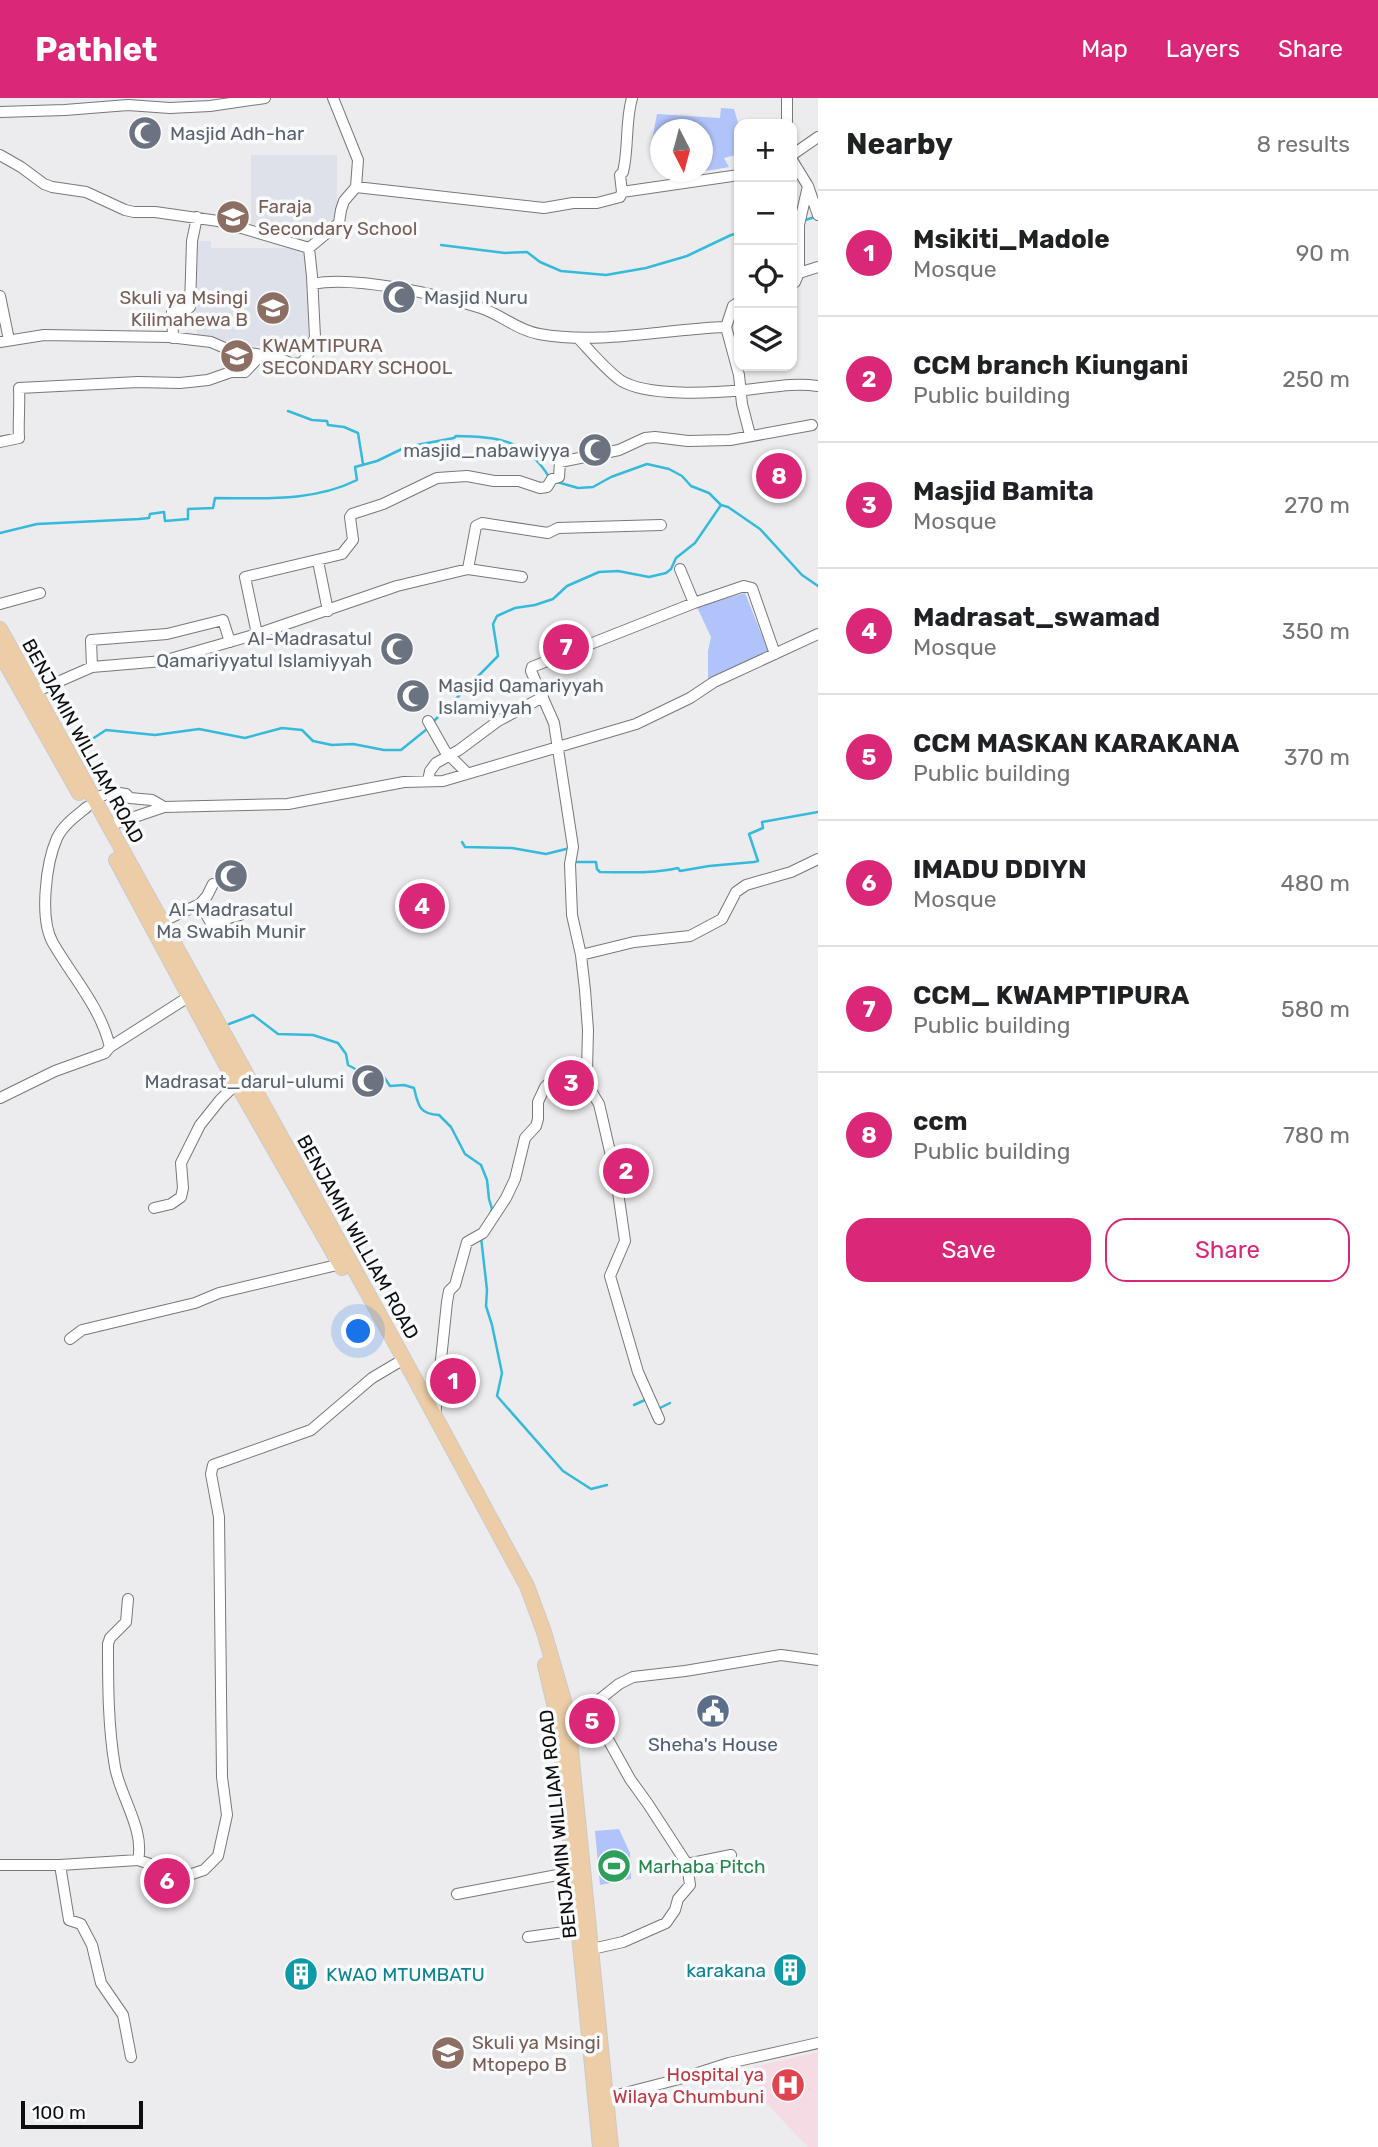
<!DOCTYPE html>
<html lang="en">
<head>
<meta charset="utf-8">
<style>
	body { margin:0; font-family:Rubik,sans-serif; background:#f2f2f2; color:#202124 }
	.controls { position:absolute; right:21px; top:21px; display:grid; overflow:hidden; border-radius:14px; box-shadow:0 2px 5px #0004 }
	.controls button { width:63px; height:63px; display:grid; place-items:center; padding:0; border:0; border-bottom:2px solid #e0e0e0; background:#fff; color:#202124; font:35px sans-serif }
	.compass { position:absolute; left:650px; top:21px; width:63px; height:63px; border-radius:50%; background:#fff; box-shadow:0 2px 5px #0004; rotate:174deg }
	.scale { position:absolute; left:21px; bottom:18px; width:122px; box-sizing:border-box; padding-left:7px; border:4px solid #0e0e0e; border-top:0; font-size:19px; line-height:24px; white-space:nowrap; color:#0e0e0e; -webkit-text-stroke:5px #f9fafc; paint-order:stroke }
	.you { position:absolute; left:359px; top:1234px; width:24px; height:24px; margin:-18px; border:5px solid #fff; border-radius:50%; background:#1a73e8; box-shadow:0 0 0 10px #1a73e833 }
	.badge { display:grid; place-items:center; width:46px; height:46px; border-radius:50%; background:#db2777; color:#fff; font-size:23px; font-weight:700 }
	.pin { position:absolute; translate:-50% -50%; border:4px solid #fff; box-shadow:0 2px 7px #0006 }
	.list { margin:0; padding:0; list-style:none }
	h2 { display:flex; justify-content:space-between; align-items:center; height:91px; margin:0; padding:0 28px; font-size:30px }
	h2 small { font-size:23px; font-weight:400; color:#757577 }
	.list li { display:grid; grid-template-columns:46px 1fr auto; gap:21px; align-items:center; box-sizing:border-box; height:126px; padding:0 28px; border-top:2px solid #e0e0e0 }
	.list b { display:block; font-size:26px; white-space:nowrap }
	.list p { margin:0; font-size:23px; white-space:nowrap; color:#757577 }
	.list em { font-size:23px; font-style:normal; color:#757577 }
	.actions { display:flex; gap:14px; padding:21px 28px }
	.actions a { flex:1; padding:16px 0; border:2px solid #db2777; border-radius:21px; text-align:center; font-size:24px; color:#db2777 }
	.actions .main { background:#db2777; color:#fff }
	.icon { flex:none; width:38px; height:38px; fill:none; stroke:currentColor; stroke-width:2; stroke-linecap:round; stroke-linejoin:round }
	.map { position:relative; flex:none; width:818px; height:2049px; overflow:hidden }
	header { display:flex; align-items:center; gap:42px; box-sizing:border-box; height:98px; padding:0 35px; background:#db2777; color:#fff }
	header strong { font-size:33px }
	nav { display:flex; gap:38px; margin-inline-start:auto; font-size:24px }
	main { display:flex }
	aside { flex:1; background:#fff }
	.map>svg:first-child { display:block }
	.built { fill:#dee1ea }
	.medical { fill:#f4dbe4 }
	.green { fill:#b0c3fa }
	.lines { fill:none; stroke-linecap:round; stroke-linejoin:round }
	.stream { stroke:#35badb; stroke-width:2.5 }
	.minor-casing { stroke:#78787a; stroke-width:12 }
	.major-casing { stroke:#cacaca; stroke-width:16 }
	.minor { stroke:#fff; stroke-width:10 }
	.major { stroke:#eccda7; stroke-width:14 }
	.labels { text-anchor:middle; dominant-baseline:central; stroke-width:7; stroke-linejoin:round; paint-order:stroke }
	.worship-label { font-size:19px; fill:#5b616d; stroke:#f9fafc; text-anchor:start }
	.education-label { font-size:19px; fill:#785e54; stroke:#f9fafc; text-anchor:start }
	.street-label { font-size:19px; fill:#0e0e0e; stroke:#f9fafc }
	.service-label { font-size:19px; fill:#4e5e75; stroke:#f9fafc }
	.leisure-label { font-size:19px; fill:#27864d; stroke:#f9fafc; text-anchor:start }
	.culture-label { font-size:19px; fill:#0d838f; stroke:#f9fafc; text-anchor:end }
	.health-label { font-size:19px; fill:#be3a42; stroke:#f9fafc; text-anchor:end }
</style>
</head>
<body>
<header>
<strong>Pathlet</strong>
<nav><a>Map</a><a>Layers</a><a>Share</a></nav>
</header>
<main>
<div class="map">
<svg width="818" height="2049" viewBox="0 0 818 2049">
	<rect width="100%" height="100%" fill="#ececee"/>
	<path class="built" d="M251 57H337V126L251 127Z
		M193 143H211V150H308V248H216L197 241V213H193Z"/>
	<path class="medical" d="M818 1954V2049H808L765 2004 749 1970Z"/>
	<path class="green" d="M721 10 734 11 739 28V56L724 60 729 69 689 76 681 74H702V32H660V66L651 61 650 53 657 16 720 20Z
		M745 495 769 555 708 583V553L711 539 697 509Z
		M619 1731 630 1755 631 1781 600 1787 595 1733Z"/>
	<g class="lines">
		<path class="stream" d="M802 123 815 119
			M441 147 505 155 527 154 540 164 561 173 606 177 646 170 687 158 731 137 739 135
			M288 313 312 322 327 323 328 327 344 329 358 335 363 366
			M557 384 578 390 593 389 611 379 647 366 669 371 682 378 691 388 709 395 721 407 728 409 760 431 802 477 818 488
			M0 435 37 426 139 421 149 420 150 416 164 414 165 423 188 421V411L213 410 215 400C263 400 313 404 357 382L355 369 377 363 406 349 454 340 456 338C496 338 527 342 549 379
			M434 623 498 558 493 526 497 518 515 510 535 507 553 501 567 488 599 474 618 473 649 479 666 475 671 471 676 460 695 445 721 407
			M83 647 106 632 155 637 199 631 245 640 282 630 302 632 313 643 332 647 353 646 384 652H401L427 631
			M462 744 465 749 512 750 546 756 570 750
			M575 764H596L597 771 600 774C626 774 652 776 678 770L680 773 709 768 754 764 758 763 749 736 763 730 762 724 818 714
			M229 926 253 917 278 936 313 937 338 945 346 956 348 967 368 978 382 976 390 988 404 987 414 990C418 1007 419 1016 439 1017L451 1029 465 1056 481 1067 487 1082 489 1101 492 1111 491 1114
			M481 1139 487 1192 486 1208 492 1227 502 1275 497 1298 563 1373 591 1391 607 1387
			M634 1307 647 1301
			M658 1311 670 1305"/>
		<g class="minor-casing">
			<path id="minor" d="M787 0V26
				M0 14 65 12 128 7 170 10 210 8 265 0
				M0 57 21 69 44 86 52 89 86 94 125 112 134 114H155L218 123 309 150
				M792 57 818 39
				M792 62 808 88 818 117
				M356 89 544 110 573 105H597L620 99 622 94 739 77
				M622 94 620 77 623 74C629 50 625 24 632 0
				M799 175V127L808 88
				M313 186C353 177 441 197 481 210 502 217 517 232 539 236 602 247 663 231 726 229L733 208 739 204
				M792 186 795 184 799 175 818 169
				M0 198 9 242
				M726 229 739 277 742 306 750 337
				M173 240 172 213 186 212 190 209 192 143 197 119
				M578 240C591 254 604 270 620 282 646 299 712 295 743 292 768 290 792 284 818 288
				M0 244 44 237 169 239 211 244 227 251 279 260 292 266 302 265 309 255 315 239 312 178 309 150 339 125 341 112 344 103 356 89 358 62 333 0
				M0 344 19 340C18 323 20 308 19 290L138 284 180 285 208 282 231 274H245L261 257
				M318 463 328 513
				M468 471 476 428 482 425 548 435 558 430 661 427
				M680 471 694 505
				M0 506 40 495
				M257 536 397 488 468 471 522 479
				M92 569 91 542 167 536 223 522 230 544
				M35 594 92 569 163 563 257 536 245 479 342 456 353 442 350 419 352 416 383 406 437 380 467 378 494 383H519L540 390 547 389 552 381 559 379 560 364 619 352 645 340 655 339 688 343 730 342 812 327
				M428 623 445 653 467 675
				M428 683 430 673 436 665 459 652 498 623 543 599
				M93 701 112 694 126 696 130 700 152 702 164 709
				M108 728 164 709 288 706 404 684 443 683 636 626 690 600 714 584 818 536
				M200 806 211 825 240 817
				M161 824 200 806 207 798 213 786
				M581 857 634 844 690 838 722 821 736 794 746 787 791 774 818 761
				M110 949 193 896
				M0 1000 55 973 105 955 110 949C100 908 73 880 53 845 39 821 46 765 57 740 63 727 76 718 87 709
				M154 1110 171 1106 181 1099 183 1090 181 1065 200 1027 220 1002 237 985
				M70 1241 82 1232 195 1205 219 1195 341 1166
				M435 1319 447 1204 449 1193 455 1187 467 1144 483 1135 506 1100 515 1081 525 1040 536 1028 538 1021V1004L545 989 553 981 587 973
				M659 1321 638 1274 610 1178 625 1143 616 1080 603 1023 599 1006 590 991 587 973 588 932 585 892 581 857 572 817 570 766 573 749 554 625 531 573 532 569 694 505 744 488 752 490 775 556
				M128 1501 126 1524 110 1540 108 1546C108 1587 108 1628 115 1669 120 1698 145 1732 138 1762
				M590 1609 630 1681 648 1706 687 1766 690 1787 678 1801 675 1812 666 1825 623 1844 592 1851
				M567 1613 590 1609 619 1586 633 1579 685 1573 781 1557 818 1562
				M687 1766 731 1757
				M0 1767H60L138 1762 186 1778 204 1772 218 1758 227 1717 222 1679 219 1419 211 1376 213 1367 311 1332 372 1280 404 1261
				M60 1767 69 1822 81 1826 92 1847 101 1885 123 1917 131 1959
				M457 1796 573 1774
				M528 1839 579 1832
				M602 2001 679 1981 729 1965 818 1945"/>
		</g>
		<g class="major-casing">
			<path id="major" d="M0 531 404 1261 527 1488 544 1534 567 1613 611 2049
				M0 555 79 695
				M116 762 225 965 342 1170
				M545 1567 555 1610 561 1654 600 2049"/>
		</g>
		<use href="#minor" class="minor"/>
		<use href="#major" class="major"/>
	</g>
	<defs>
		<g id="mosque-disc" transform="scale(1.75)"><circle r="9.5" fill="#6b7280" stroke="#f9fafc"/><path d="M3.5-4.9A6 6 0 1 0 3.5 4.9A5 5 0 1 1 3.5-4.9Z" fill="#fff"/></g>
		<g id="school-disc" transform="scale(1.75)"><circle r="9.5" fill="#8d6e63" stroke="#f9fafc"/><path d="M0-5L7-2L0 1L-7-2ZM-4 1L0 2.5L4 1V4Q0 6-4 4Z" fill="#fff"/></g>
		<g id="civic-disc" transform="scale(1.75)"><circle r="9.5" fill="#5c6f8a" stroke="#f9fafc"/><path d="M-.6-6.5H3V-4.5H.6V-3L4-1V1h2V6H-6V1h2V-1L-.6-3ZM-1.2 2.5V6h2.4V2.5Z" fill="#fff"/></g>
		<g id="stadium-disc" transform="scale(1.75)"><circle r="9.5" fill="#2e9e5b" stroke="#f9fafc"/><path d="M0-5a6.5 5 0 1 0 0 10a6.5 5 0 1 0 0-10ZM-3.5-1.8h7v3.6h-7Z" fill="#fff"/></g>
		<g id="building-disc" transform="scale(1.75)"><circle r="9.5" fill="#0f9aa8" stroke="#f9fafc"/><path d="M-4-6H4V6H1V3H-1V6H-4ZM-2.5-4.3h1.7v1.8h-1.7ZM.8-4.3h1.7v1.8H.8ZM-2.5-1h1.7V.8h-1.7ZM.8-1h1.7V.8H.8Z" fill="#fff"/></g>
		<g id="hospital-disc" transform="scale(1.75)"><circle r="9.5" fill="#e0444e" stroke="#f9fafc"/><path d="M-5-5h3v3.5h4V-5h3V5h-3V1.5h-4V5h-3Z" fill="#fff"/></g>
	</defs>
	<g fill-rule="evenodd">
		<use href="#mosque-disc" x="145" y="35"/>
		<use href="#school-disc" x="233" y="119"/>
		<use href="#mosque-disc" x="399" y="199"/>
		<use href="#school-disc" x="273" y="210"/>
		<use href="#school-disc" x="237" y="258"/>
		<use href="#mosque-disc" x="595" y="352"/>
		<use href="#mosque-disc" x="397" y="551"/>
		<use href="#mosque-disc" x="413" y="598"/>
		<use href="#mosque-disc" x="231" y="778"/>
		<use href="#mosque-disc" x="368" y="983"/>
		<use href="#civic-disc" x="713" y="1613"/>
		<use href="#stadium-disc" x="614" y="1768"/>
		<use href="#building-disc" x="790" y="1872"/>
		<use href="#building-disc" x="301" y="1876"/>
		<use href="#school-disc" x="448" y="1955"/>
		<use href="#hospital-disc" x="788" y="1987"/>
	</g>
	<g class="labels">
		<g class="worship-label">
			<text x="170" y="35">Masjid Adh-har</text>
			<text x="424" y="199">Masjid Nuru</text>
			<text x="570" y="352" text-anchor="end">masjid_nabawiyya</text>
			<text x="372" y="540" text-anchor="end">Al-Madrasatul<tspan x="372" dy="22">Qamariyyatul Islamiyyah</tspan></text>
			<text x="438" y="587">Masjid Qamariyyah<tspan x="438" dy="22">Islamiyyah</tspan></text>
			<text x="231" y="811" text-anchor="middle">Al-Madrasatul<tspan x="231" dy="22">Ma Swabih Munir</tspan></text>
			<text x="344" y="983" text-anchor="end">Madrasat_darul-ulumi</text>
		</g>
		<g class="education-label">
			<text x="258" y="108">Faraja<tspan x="258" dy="22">Secondary School</tspan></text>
			<text x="248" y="199" text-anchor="end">Skuli ya Msingi<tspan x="248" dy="22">Kilimahewa B</tspan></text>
			<text x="262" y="247">KWAMTIPURA<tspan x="262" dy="22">SECONDARY SCHOOL</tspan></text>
			<text x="472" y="1944">Skuli ya Msingi<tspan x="472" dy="22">Mtopepo B</tspan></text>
		</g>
		<g class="street-label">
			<text transform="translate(83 643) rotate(61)">BENJAMIN WILLIAM ROAD</text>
			<text transform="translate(358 1139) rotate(61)">BENJAMIN WILLIAM ROAD</text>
			<text transform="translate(558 1726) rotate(-96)">BENJAMIN WILLIAM ROAD</text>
		</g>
		<g class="service-label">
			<text x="713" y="1646">Sheha's House</text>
		</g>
		<g class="leisure-label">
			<text x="638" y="1768">Marhaba Pitch</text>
		</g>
		<g class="culture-label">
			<text x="766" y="1872">karakana</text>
			<text x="326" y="1876" text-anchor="start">KWAO MTUMBATU</text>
		</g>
		<g class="health-label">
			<text x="764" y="1976">Hospital ya<tspan x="764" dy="22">Wilaya Chumbuni</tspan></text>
		</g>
	</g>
</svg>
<div class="controls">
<button>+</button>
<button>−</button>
<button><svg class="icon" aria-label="locate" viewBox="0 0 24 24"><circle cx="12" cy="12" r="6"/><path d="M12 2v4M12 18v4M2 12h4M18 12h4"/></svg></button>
<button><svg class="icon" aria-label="layers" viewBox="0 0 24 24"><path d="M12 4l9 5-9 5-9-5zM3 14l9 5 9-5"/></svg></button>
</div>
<svg class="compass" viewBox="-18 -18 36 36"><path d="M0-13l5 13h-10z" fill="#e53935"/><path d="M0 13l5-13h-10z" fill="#757577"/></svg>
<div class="scale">100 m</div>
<div class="you"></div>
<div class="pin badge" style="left:453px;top:1283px">1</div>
<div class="pin badge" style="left:626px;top:1073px">2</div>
<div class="pin badge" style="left:571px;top:985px">3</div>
<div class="pin badge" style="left:422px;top:808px">4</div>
<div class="pin badge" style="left:592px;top:1623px">5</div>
<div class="pin badge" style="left:167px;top:1783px">6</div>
<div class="pin badge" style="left:566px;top:549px">7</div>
<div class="pin badge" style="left:779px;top:378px">8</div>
</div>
<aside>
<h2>Nearby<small>8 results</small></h2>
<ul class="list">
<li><span class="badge">1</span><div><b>Msikiti_Madole</b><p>Mosque</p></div><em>90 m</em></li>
<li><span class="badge">2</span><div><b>CCM branch Kiungani</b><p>Public building</p></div><em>250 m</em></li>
<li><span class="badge">3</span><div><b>Masjid Bamita</b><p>Mosque</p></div><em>270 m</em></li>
<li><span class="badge">4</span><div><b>Madrasat_swamad</b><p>Mosque</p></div><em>350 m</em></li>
<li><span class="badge">5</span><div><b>CCM MASKAN KARAKANA</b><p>Public building</p></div><em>370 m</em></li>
<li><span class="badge">6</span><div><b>IMADU DDIYN</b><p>Mosque</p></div><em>480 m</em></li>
<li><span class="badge">7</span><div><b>CCM_ KWAMPTIPURA</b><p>Public building</p></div><em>580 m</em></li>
<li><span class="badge">8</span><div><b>ccm</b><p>Public building</p></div><em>780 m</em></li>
</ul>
<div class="actions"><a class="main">Save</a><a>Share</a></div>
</aside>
</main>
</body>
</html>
